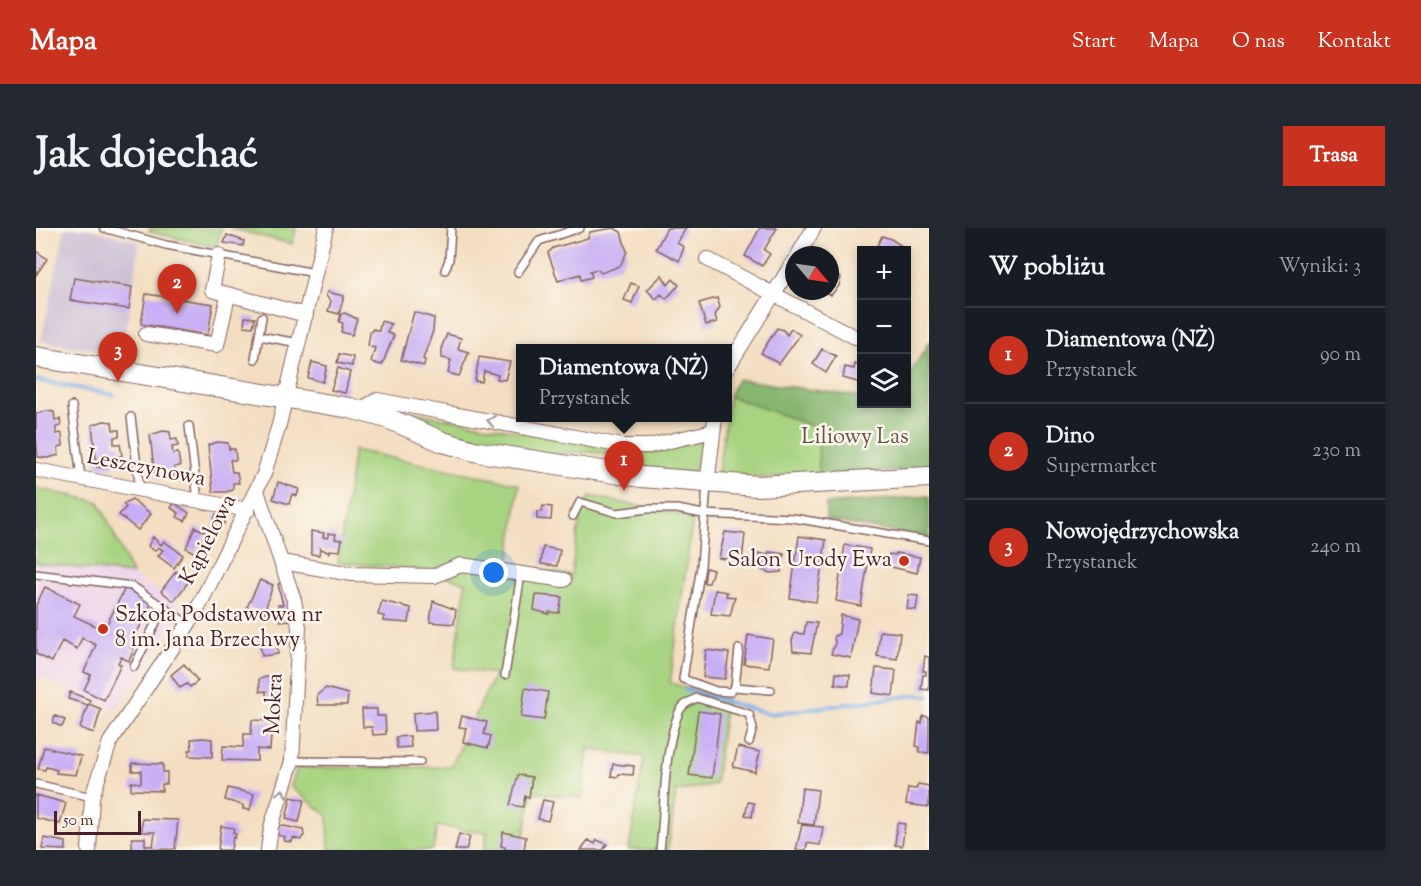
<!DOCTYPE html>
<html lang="pl">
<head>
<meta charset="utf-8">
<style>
	body { margin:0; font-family:"Sorts Mill Goudy",serif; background:#242831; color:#f1f3f6 }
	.controls { position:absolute; right:18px; top:18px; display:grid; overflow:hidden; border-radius:0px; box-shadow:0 3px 9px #0003 }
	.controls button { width:54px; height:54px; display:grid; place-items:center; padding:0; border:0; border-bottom:2px solid #363941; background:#171b24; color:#f1f3f6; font:30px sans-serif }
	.compass { position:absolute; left:749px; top:18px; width:54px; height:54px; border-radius:50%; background:#171b24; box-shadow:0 3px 9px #0003; rotate:119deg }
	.scale { position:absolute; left:18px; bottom:15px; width:87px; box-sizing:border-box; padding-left:6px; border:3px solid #4a1f2b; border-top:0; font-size:16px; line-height:21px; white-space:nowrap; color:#4a1f2b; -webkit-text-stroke:4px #fbf7ec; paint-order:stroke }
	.you { position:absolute; left:458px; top:345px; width:21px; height:21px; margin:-15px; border:4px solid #fff; border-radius:50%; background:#1a73e8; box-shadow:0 0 0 9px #1a73e833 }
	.badge { display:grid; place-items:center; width:39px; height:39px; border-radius:50%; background:#c8321e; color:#fff; font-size:20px; font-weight:700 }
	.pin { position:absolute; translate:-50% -50px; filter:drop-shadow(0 2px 3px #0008) }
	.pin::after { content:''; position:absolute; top:32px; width:21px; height:18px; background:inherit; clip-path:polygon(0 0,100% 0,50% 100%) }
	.popup { position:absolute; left:480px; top:116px; width:216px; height:78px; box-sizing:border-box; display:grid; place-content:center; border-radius:0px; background:#171b24; filter:drop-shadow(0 2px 4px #0005); font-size:20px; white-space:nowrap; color:#9ea1a6 }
	.popup b { font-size:22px; color:#f1f3f6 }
	.popup::after { content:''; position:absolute; left:50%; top:100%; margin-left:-12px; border:12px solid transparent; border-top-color:#171b24 }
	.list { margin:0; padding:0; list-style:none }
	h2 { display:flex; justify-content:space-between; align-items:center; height:78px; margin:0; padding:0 24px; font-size:26px }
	h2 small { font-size:20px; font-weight:400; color:#9ea1a6 }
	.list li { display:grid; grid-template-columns:39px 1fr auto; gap:18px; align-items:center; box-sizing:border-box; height:96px; padding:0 24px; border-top:2px solid #363941 }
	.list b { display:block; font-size:22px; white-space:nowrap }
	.list p { margin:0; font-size:20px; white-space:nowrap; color:#9ea1a6 }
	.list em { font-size:20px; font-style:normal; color:#9ea1a6 }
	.icon { flex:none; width:33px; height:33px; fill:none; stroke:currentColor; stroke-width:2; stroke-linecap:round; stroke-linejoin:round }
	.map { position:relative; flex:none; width:893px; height:622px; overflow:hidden; border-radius:0px }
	header { display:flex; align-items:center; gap:36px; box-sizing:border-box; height:84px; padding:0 30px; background:#c8321e; color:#fff }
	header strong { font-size:28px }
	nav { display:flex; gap:33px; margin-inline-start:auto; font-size:21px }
	.intro { display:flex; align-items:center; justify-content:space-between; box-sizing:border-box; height:144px; padding:0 36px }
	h1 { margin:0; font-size:42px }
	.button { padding:15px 27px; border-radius:0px; background:#c8321e; color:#fff; font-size:21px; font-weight:700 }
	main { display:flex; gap:36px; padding:0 36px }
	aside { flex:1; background:#171b24; border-radius:0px; box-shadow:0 3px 9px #0003 }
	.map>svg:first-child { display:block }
	.built { fill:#edd1e9 }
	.industrial { fill:#ccbfd4 }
	.green { fill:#a8d481; stroke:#797a56; stroke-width:1.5 }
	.forest { fill:#86b66f; stroke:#686a4d; stroke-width:1.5 }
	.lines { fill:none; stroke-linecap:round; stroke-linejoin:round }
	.stream { stroke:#80b1eb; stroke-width:4 }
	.building { fill:#c7adf5 }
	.lane-casing { stroke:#856260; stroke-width:10 }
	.street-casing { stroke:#856260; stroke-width:16 }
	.secondary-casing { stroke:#856260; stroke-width:22 }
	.lane { stroke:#fff; stroke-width:7 }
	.street { stroke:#fff; stroke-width:14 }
	.secondary { stroke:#fff; stroke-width:20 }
	.oneway { stroke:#ae9aa0 }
	.poi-dot { fill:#c8321e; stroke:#fbf7ec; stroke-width:2 }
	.labels { text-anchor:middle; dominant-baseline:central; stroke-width:5; stroke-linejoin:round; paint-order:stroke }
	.park-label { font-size:22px; fill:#665545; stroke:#fbf7ec }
	.street-label { font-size:22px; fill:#4a1f2b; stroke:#fbf7ec }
	.poi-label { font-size:22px; fill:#4a1f2b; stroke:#fbf7ec; text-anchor:end }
</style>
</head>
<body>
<header>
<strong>Mapa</strong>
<nav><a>Start</a><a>Mapa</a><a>O nas</a><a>Kontakt</a></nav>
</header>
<div class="intro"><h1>Jak dojechać</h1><a class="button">Trasa</a></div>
<main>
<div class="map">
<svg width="893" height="622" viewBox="0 0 893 622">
	<rect width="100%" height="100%" fill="#fbf7ec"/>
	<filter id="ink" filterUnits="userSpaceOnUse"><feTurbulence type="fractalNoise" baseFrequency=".0167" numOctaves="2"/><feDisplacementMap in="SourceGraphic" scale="12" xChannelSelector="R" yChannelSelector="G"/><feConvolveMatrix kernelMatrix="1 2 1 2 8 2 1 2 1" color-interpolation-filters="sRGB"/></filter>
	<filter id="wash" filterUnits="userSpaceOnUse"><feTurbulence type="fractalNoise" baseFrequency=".008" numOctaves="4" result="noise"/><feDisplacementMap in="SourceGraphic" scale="24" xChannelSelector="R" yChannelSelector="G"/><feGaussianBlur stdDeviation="1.35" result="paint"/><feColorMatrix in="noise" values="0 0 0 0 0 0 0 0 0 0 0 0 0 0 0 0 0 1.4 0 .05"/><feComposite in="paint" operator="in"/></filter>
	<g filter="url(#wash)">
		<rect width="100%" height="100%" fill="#f3dec1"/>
		<path class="built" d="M0 335 96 346 147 379 109 441 80 481 0 449Z"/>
		<path class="industrial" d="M29 0H48L104 14 86 126 5 113Z"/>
		<path class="green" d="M114 0H186L180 19 114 4Z
			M194 0H260L256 16Z
			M693 168 782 200 783 249 687 250 682 245Z
			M375 184 597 224 616 225 662 213 667 217 664 234 659 243C630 251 597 231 569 226 544 221 525 227 500 226 454 226 410 206 367 191L370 185Z
			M318 222 483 256 473 338 535 347 545 284 554 268 657 289 634 455 690 471 679 556 640 564 632 622H593L608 529 552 521 546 570 497 564 485 622H448L451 605 401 598 397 622H293L292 588 255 559 261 540 415 539 459 446 418 440 430 355 394 343 302 334Z
			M0 260 63 274 96 346 0 335Z"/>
		<path class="forest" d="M893 114V240L783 249 782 200 693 168 701 151 825 169 826 176H870L871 151Z
			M893 268V310L790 292V276Z"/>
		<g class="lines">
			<path class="stream" d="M0 152 78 167
				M649 462 734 486 880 467 893 468"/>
		</g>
		<g id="blocks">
			<path class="building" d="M578 0 585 4 591 24 584 38 565 45 561 41 554 43 556 49 545 52 544 46 522 53 512 25 517 20 552 10 554 4Z
				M631 0H650L641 15 648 19 643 33 620 21Z
				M724 0H741L728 22 734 26 726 38 709 28Z
				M191 7 208 13 207 18 188 15Z
				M846 8 855 11 872 22H839Z
				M0 23 11 31 0 47Z
				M794 43 805 49 803 58 795 67 787 63H794Z
				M626 47 632 57 637 51 643 57 630 71 625 66 620 71 611 62Z
				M38 50 96 59 93 81 34 72Z
				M595 55 603 58 596 75 588 72Z
				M291 64 308 68 303 86 292 83 295 73 290 68Z
				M110 66 177 76 172 107 105 96Z
				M681 70 684 79 679 87 681 94 670 97 663 75Z
				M378 84 398 90 397 103 387 131 389 132 388 138 365 132Z
				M309 85 321 91 316 107 305 104 307 95 303 94 305 86Z
				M209 89 219 90 217 99 208 98Z
				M345 93 355 96 351 105 358 107 346 137 335 134 339 120 332 118 334 105 337 101 343 103Z
				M741 100 747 102 751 107 755 101 764 107 743 136 725 125Z
				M411 106 425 110 422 121 433 124 423 148 412 145 415 132 406 130V118Z
				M786 121 800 128 790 145 777 136Z
				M303 126 317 129 316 138 301 135Z
				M443 129 474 134 469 152 461 151 462 147 448 143 446 154 439 153Z
				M276 134 291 138 287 154 272 150Z
				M819 136 825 138V155L807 150 809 139 818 141Z
				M302 140 314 144 309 165 295 162Z
				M10 183 18 184 19 192 24 191 25 198 20 199V206L26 205 27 218 22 219 23 227 12 230 2 229 0 209V186Z
				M68 193 76 194 77 202H83V208L78 209V216H84L86 228 80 229 81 237 70 240 61 239 56 197Z
				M127 203 134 204 135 212 141 211 142 218 136 219 137 226 142 225 144 238 138 239 139 247 129 250 119 249 114 207Z
				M181 214 192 215 193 221H199L200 232H194L196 244H201L203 255H197V262L190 264H177L172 217Z
				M242 254 263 261 261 268 256 266 253 276 237 271Z
				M96 271 115 286 102 302 83 287 90 279 87 276Z
				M138 275 153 285 149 293 141 289 143 285 135 280Z
				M507 278 516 279 515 292 501 291V284H506Z
				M180 286 189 289 188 296 178 294Z
				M159 299 170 304 159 325 150 320Z
				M275 303 288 305 287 309 292 310V305L300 306 299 311 306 312 304 323 293 322V325L284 320 283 327 275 326Z
				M689 304 709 306 706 333 683 330Z
				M763 308 790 312 780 374 754 370Z
				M117 309 125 317 128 313 147 327 138 340 122 328 127 322 122 319 119 323 112 318Z
				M809 317 834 321 825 378 800 373Z
				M507 319 524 322 521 338 505 336Z
				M733 324 748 326 745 344 734 345 726 342 727 337 721 336 722 325 732 327Z
				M860 325 884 329 881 345 851 338 853 326 860 327Z
				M670 340 677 342 673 355H668Z
				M140 343 153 353 138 373 125 363Z
				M224 352 237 357 228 385 211 379Z
				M247 354 255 392 244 393 242 377H247L242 356Z
				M9 359 44 376 38 388 68 402 89 360 116 374 94 419 98 421 93 433 85 429 82 435 85 437 68 472 48 462 55 447 48 444 60 417 46 410 41 421 26 413 16 434 0 426V377Z
				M679 362 691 364 690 368 699 369 694 388 675 386Z
				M500 367 526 369 523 385 513 384V386L498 382Z
				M873 367 882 368 880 382 871 381Z
				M346 373 375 380 373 395 347 393 348 388 342 387Z
				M397 373 420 382 418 396 394 394Z
				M805 387 822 391 815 430 795 426 799 415 798 408 803 406Z
				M770 394 781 395 775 425 757 423 756 412 759 405 768 406Z
				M844 403 864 405 861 431 841 428Z
				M712 407 737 411 733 439 708 436Z
				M240 411 242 426 226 428 223 412Z
				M670 422 693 425 689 451 667 449Z
				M889 428 893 429V462L885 461 887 447H890V443H887Z
				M148 436 162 453 154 459 151 456 144 460 135 447Z
				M840 440 860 442 857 468 837 465Z
				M800 445 814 447 813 458 799 456Z
				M230 449 241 450 242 469 230 470V463L224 464 223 451Z
				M290 460 312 466 311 477H282L281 467Z
				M489 460 512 464 508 492 485 489Z
				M34 464 54 472 53 476 65 481 58 505 44 500 52 477 32 471Z
				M326 481H341V488H349L350 506 337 507 336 499H327Z
				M399 483 400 502 378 503 377 485Z
				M662 483 684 486 676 550 653 547Z
				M19 488 29 492 26 499 17 495Z
				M426 488 451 494 448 506 455 508 452 520 427 514 430 500 423 499Z
				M887 488 893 489V525L883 524V519L880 518 883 494 886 495Z
				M216 492 236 493 234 522 221 521V533L186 532 187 518 207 519 208 506H215Z
				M374 508 375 519 361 520 360 509Z
				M167 510 176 511V529L153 528V522H156L155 511Z
				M8 519 45 528 40 547 20 545 21 542 10 539 9 542 2 541Z
				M702 519 724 524 719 544 697 539Z
				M96 535 127 536V544H131V556H126V563L95 562V554L105 555V543H96Z
				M577 536 598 538 597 547 583 546 582 549 575 548Z
				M482 547 496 549 493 569 489 568 487 579 474 577Z
				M882 556 893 558V579L870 576 872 560 880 561Z
				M192 560 218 566 214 582 207 581V577L189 572Z
				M766 560 782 562 778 597 762 595Z
				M0 567 30 575 24 596 0 590Z
				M255 569 268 572 263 594 250 591Z
				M507 572 517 574 512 593 502 591Z
				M712 574 718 575 716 589 709 587Z
				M106 591 142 592 139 621 96 622V610H109V618H117L119 604H106Z
				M861 595 869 596 866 618 859 617Z
				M243 597 267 602 268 607 265 612 257 610 256 614 248 613 249 609 241 607Z
				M766 597 787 599 784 617 771 615 770 622H760Z
				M185 598 198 600 197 605 200 606 199 610 197 609 195 622H182Z
				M467 604 490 609 488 622H469V619L465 618Z
				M423 606 434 609 430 622H419Z
				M8 610 30 614V622L6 621Z
				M552 612 559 616 561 612 571 616 567 622H545Z"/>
		</g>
	</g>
	<g filter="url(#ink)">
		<use href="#blocks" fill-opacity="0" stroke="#856260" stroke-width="1.5"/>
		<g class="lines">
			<g class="lane-casing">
				<path id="lane" d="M68 0 130 17 279 45
					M409 42 413 32 415 0
					M482 44 503 13 544 0
					M223 108 263 115
					M219 131 226 89
					M36 178 45 250
					M95 189 104 262
					M153 198 162 272
					M671 256 665 338 647 451 680 463 694 464 699 459 735 462
					M537 288 544 274 581 285 611 281H641L667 286 757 290 893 313
					M0 346 96 358 153 397
					M98 439 128 378
					M469 447 485 346
					M699 459 703 421
					M256 533 384 534
					M0 556 56 569
					M624 622C629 580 627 523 643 484 647 476 653 474 661 470L713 486 717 500 713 514"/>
			</g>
			<g class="street-casing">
				<path id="street" d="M183 27 176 62 270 87
					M762 27 778 0
					M671 31 819 109
					M110 106 181 117 192 68
					M692 139 758 33
					M324 182 341 172 587 218H613L677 203
					M0 242 212 282
					M671 256 679 190
					M221 263 258 372 263 399 256 533 235 599 232 622
					M246 334 316 346 398 348 425 337 528 352
					M53 622 56 569 74 514 159 386 228 246 243 197 290 0"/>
			</g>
			<g class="secondary-casing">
				<path id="secondary" d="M0 129 314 180 351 190 407 214 442 224 605 249 721 258 893 249"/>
			</g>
			<use href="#lane" class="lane"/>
			<use href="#street" class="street"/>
			<use href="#secondary" class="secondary"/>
		</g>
		<defs><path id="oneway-chevron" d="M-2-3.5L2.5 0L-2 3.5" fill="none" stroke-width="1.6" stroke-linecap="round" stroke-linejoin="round" transform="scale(1.5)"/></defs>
		<g class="oneway">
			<use href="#oneway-chevron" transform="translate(455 193) rotate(-169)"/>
			<use href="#oneway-chevron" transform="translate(246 565) rotate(-73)"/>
		</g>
	</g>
	<g class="poi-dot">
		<circle cx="868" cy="333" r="6"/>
		<circle cx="67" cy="401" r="6"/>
	</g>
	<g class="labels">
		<g class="park-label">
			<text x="819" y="210">Liliowy Las</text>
		</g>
		<g class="street-label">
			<text transform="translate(110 241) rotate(11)">Leszczynowa</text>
			<text transform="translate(173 312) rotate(-63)">Kąpielowa</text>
			<text transform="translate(239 476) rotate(-87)">Mokra</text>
		</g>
		<g class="poi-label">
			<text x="856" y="333">Salon Urody Ewa</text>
			<text x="79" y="388" text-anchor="start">Szkoła Podstawowa nr<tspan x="79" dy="25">8 im. Jana Brzechwy</tspan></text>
		</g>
	</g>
</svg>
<div class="controls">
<button>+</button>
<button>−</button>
<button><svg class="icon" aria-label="layers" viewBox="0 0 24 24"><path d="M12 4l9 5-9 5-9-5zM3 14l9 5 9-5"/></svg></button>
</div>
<svg class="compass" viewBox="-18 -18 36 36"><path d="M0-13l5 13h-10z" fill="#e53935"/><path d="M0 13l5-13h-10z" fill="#9ea1a6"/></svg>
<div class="scale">50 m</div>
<div class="you"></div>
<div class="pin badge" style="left:588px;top:263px">1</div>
<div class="popup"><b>Diamentowa (NŻ)</b>Przystanek</div>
<div class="pin badge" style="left:141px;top:86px">2</div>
<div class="pin badge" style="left:82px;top:154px">3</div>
</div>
<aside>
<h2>W pobliżu<small>Wyniki: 3</small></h2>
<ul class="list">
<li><span class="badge">1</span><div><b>Diamentowa (NŻ)</b><p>Przystanek</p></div><em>90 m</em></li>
<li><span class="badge">2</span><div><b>Dino</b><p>Supermarket</p></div><em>230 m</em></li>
<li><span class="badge">3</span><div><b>Nowojędrzychowska</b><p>Przystanek</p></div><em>240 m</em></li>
</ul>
</aside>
</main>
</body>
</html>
